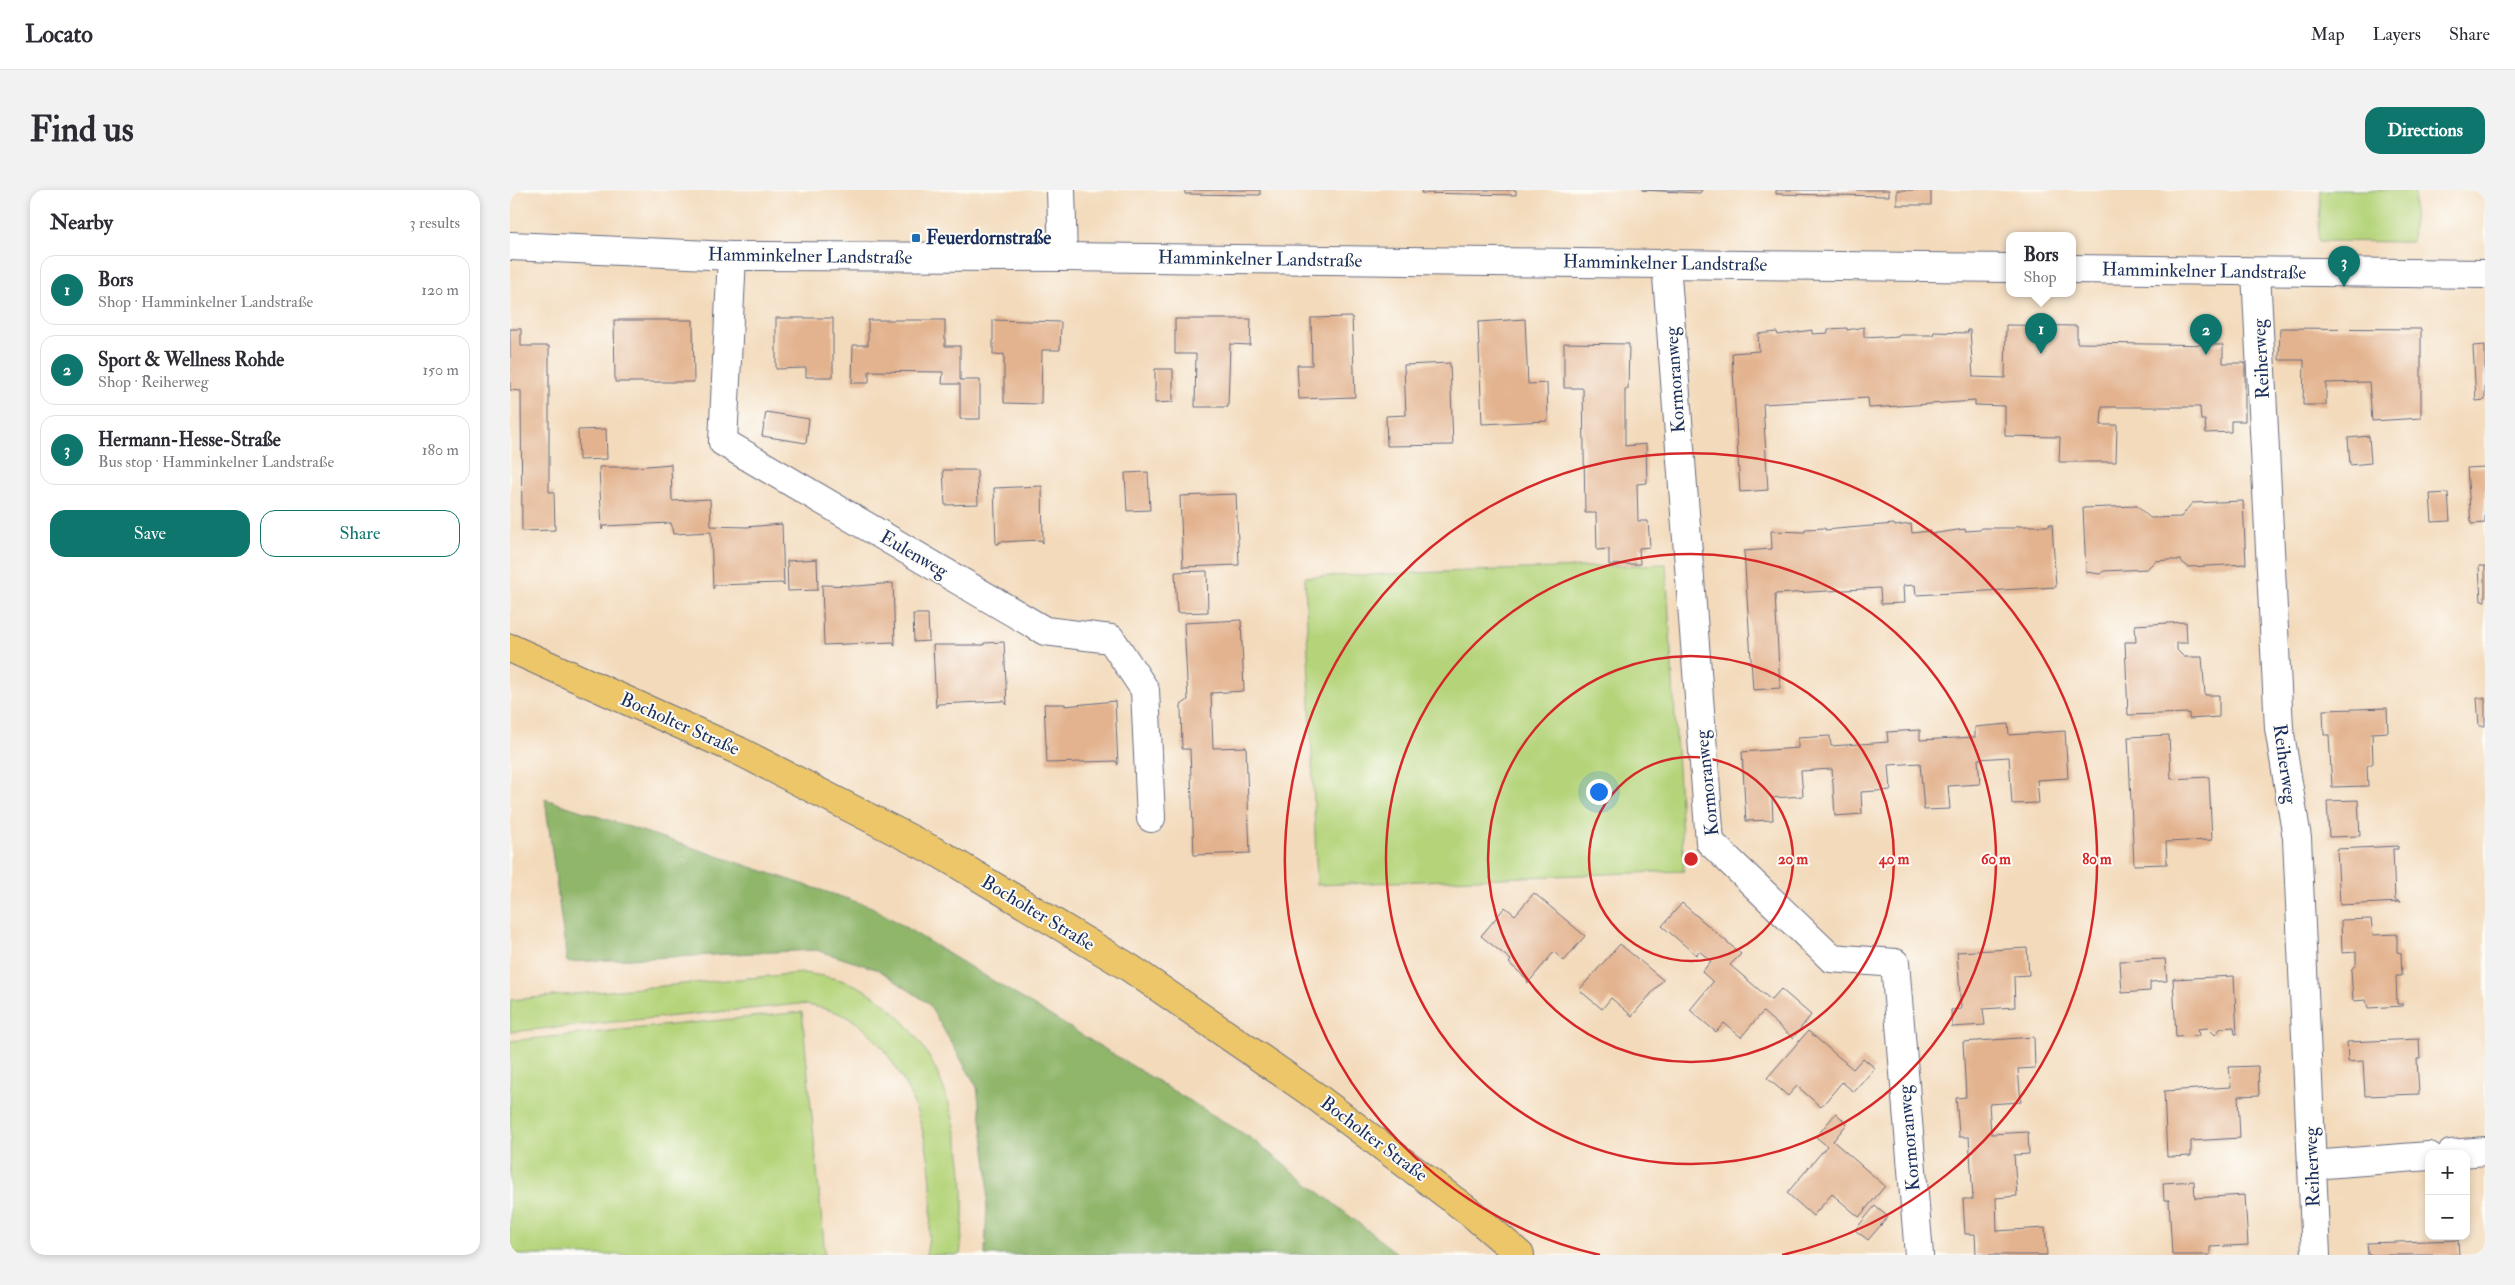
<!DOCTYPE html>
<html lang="en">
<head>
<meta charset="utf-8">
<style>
	body { margin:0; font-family:"IM FELL Double Pica",serif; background:#f2f2f3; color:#2b2b33 }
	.controls { position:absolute; right:15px; bottom:15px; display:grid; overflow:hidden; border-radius:10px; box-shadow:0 2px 8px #0003 }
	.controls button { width:45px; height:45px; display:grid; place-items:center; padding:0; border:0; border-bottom:1px solid #e1e1e2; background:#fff; color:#2b2b33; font:25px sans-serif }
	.you { position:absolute; left:1088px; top:601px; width:18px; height:18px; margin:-12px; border:4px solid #fff; border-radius:50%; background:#1a73e8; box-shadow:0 0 0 8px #1a73e833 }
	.badge { display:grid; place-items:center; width:32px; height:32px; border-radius:50%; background:#0f766e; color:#fff; font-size:16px; font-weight:700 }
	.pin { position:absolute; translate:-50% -41px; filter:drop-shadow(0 1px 2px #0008) }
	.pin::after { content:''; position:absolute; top:26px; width:18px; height:15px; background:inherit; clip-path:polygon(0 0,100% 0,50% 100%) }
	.popup { position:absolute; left:1496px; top:42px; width:70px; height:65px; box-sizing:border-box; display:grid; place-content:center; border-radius:10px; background:#fff; filter:drop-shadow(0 1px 4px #0005); font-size:16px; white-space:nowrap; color:#7c7c81 }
	.popup b { font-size:19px; color:#2b2b33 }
	.popup::after { content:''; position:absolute; left:50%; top:100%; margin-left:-10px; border:10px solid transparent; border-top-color:#fff }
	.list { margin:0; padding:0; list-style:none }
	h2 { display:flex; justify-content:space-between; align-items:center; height:65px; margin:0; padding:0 20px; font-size:21px }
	h2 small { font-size:16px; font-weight:400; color:#7c7c81 }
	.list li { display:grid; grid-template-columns:32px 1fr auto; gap:15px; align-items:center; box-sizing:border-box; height:70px; margin:0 10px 10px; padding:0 10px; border:1px solid #e1e1e2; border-radius:15px }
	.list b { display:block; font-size:19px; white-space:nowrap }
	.list p { margin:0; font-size:16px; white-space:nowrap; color:#7c7c81 }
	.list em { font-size:16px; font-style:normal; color:#7c7c81 }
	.actions { display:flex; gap:10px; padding:15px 20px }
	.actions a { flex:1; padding:11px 0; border:1px solid #0f766e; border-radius:15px; text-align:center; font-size:18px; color:#0f766e }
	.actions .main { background:#0f766e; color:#fff }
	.map { position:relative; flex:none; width:1975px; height:1065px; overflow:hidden; border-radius:15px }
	header { display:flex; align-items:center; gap:30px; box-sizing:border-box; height:70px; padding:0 25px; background:#fff; border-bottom:1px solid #e1e1e2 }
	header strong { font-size:24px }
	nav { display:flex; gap:28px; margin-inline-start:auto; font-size:18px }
	.intro { display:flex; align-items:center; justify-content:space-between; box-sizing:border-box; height:120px; padding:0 30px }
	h1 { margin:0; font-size:35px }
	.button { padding:12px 22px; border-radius:15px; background:#0f766e; color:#fff; font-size:18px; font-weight:700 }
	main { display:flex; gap:30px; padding:0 30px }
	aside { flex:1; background:#fff; border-radius:15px; box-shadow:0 2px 8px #0003 }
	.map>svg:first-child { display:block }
	.green { fill:#b5d47a; stroke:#68826c }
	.forest { fill:#90b66a; stroke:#567264 }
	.building { fill:#e3b38f }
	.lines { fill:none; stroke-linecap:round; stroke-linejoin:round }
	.minor-casing { stroke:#676b7f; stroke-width:30 }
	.major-casing { stroke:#676b7f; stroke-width:30 }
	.minor { stroke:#fff; stroke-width:28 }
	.major { stroke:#ecc669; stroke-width:28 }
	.ring { fill:none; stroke:#d62828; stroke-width:2.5 }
	.poi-dot { fill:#1f6fb2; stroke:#fdfcf7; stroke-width:2 }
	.labels { text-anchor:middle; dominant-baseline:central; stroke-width:4; stroke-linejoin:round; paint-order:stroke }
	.poi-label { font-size:19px; font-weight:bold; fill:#1b2f5e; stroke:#fdfcf7; text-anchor:start }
	.street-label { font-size:19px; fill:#1b2f5e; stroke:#fdfcf7 }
	.centre { fill:#d62828; stroke:#fdfcf7; stroke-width:2.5 }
	.ring-label { font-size:15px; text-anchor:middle; font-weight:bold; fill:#d62828; stroke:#fdfcf7; stroke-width:4; stroke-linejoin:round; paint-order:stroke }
</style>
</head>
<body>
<header>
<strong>Locato</strong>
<nav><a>Map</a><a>Layers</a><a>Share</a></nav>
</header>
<div class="intro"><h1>Find us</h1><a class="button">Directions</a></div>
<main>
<aside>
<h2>Nearby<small>3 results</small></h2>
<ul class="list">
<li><span class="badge">1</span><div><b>Bors</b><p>Shop · Hamminkelner Landstraße</p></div><em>120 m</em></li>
<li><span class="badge">2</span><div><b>Sport &amp; Wellness Rohde</b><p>Shop · Reiherweg</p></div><em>150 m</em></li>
<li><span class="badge">3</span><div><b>Hermann-Hesse-Straße</b><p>Bus stop · Hamminkelner Landstraße</p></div><em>180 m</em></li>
</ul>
<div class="actions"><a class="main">Save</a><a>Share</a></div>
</aside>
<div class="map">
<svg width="1975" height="1065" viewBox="0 0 1975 1065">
	<rect width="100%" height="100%" fill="#fdfcf7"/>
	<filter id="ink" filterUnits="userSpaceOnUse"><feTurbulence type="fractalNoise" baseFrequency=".02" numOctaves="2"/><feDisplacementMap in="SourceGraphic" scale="10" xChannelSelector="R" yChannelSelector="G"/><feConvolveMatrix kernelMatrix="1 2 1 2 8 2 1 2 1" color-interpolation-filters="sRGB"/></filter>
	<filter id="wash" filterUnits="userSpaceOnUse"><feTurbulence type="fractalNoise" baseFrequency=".0096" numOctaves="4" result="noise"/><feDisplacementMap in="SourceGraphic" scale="20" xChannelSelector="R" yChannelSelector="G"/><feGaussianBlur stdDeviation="1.12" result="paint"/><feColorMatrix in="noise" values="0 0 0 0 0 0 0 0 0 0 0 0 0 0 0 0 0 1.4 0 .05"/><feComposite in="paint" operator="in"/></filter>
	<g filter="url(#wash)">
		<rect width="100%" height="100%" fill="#f3dabb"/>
		<path class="green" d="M1811 0H1905L1902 52 1808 51Z
			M1156 374 1174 681 807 695 795 387Z
			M293 783C314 786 336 789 355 800 443 852 462 973 450 1065H416C429 998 419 927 381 870 370 854 358 839 341 829 325 820 308 817 290 814L0 842V810Z
			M292 822 315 1065H0V851Z"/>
		<path class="forest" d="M35 609 362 717 739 947 889 1065H475L478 984 467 897 418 813 369 780 306 760 57 772Z"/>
		<g id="blocks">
			<path class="building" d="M675 0H750V5L675 4Z
				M912 0H1006V5L911 3Z
				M1132 0H1192L1190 3Z
				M1266 0H1379V6L1266 4Z
				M1387 0H1421V15H1387Z
				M842 127 845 207 789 209 787 175H802L801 128Z
				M266 128H323V187H296V178L266 179Z
				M665 129H741L740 155 720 154 718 217H685L686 164H665Z
				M1015 129 1018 194 1037 193 1038 231 972 234 968 132Z
				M104 130H183L184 192H105Z
				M358 130H435V156H450V190H470V229H450V194H432L433 182 359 181V193H342L343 155H358Z
				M483 130 551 132 550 160H532L531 214 494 213V164L483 165Z
				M1496 135 1567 136V153L1713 155V173H1735V231H1721V242L1696 243 1695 230H1691L1690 217H1592L1591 235H1607L1606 272H1549L1550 247 1495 246V216L1465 215V211L1359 218 1358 208 1253 214 1258 300 1230 302 1222 163 1249 161 1248 144 1267 142 1268 145 1302 140V144L1318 143V139L1337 138V140L1354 137V147L1372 146 1373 148 1388 147 1389 145H1423L1424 142 1458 143 1457 140H1460L1463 187 1495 188Z
				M1770 138 1911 139V228L1862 231 1859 192 1816 193V215H1793L1794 170H1769Z
				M0 139H11V156H39V302H44L45 340 12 341 11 201 0 200Z
				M1054 153 1119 154 1118 199H1115V256L1136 254 1137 293 1127 294 1128 331H1138L1140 357 1129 358 1130 374 1099 375V359L1087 360 1086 323H1075L1073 198H1054Z
				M1975 155V210L1966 211 1963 156Z
				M940 173 943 255 877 256 876 226 896 225 894 175Z
				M645 179H663V212L645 213Z
				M256 222 299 229 296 253 252 246Z
				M96 239 97 269 69 270 68 240Z
				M1859 246 1861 273 1840 275 1838 248Z
				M161 274 162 311 200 309 201 336 236 337 272 334 274 396 272 393 205 395 203 399 201 342 163 344 161 333 93 336 92 340 89 277H125Z
				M1975 277V333L1961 334 1957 278Z
				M433 280H467L468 314 435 315Z
				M638 282 640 320 617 321 615 283Z
				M532 296 533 353 531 350 489 352V354H486L484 298Z
				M1938 303 1940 331 1922 332 1920 304Z
				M726 304 729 375 673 377 670 306Z
				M1733 311 1736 374 1678 377 1670 370H1657L1645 371 1637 379 1594 381 1590 384 1576 382 1573 318 1627 316 1640 328 1671 327 1682 313Z
				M1384 334 1385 336 1401 334 1402 343 1420 341V344L1455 339V341L1470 340 1472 338H1505L1507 336H1540L1539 334H1542L1546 397 1406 405 1405 395 1393 396 1394 413 1371 414 1370 398 1265 404 1270 498 1243 500 1234 361 1262 359 1261 341 1295 342V339L1315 338V340Z
				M307 369 308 400 278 401 277 371Z
				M1969 376H1975V411H1971Z
				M697 381 698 422 667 423 665 382Z
				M383 393 385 456 383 452 314 455 312 395 348 396Z
				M403 424H418L419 451 404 452Z
				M731 430 734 501 701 503 703 558 736 557 740 663 684 665 680 559H672L671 515 678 510 674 433Z
				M1676 432 1677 453H1667V460L1674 467H1692L1695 505H1709V527L1679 529V523L1618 525 1615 452H1626L1625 435Z
				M494 452 497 515 494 511 428 514 426 518 423 455H474V453Z
				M1967 508H1975V536H1969Z
				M605 511 608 575 606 571 537 573 534 514H555V516Z
				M1877 518 1878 542 1862 543 1863 573 1857 576 1858 596 1822 597 1819 545H1814L1813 520Z
				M1498 534 1499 545 1555 541 1558 588 1527 590 1529 613 1502 614 1499 567 1468 569 1470 594 1438 596 1440 619 1414 620 1410 573 1379 575 1381 600 1351 602 1352 624 1325 626 1322 579 1291 581 1293 606 1262 608 1263 630 1236 631 1232 562 1288 558V548L1320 546 1321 556 1378 552 1377 542 1410 540V550L1465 547V537Z
				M1659 545 1661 589 1699 587 1702 650 1656 652 1657 674 1624 675 1618 547Z
				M1848 610 1850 646 1819 647 1817 611Z
				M1888 656V659H1883L1885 710 1891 712 1830 715 1827 659Z
				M1024 703 1075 746 1054 771 1044 762 1018 793 1017 791 1018 790 999 773 1001 770 971 746 995 717 1005 725Z
				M1172 713 1231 764 1220 775 1261 810 1271 799 1301 825 1283 848 1253 822 1231 847 1214 833 1206 842 1180 820 1203 792 1192 782 1201 771 1189 761 1186 765 1152 736Z
				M1861 729 1863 745 1887 744V762L1891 763 1892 786H1886L1887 814H1893V816L1858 818 1856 810 1843 811 1841 780 1846 774V762L1832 763 1831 730Z
				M1110 754 1153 790 1122 826 1101 808 1092 819 1069 800Z
				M1517 758 1519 785 1504 786 1505 817 1473 819 1475 835 1442 837 1441 820 1451 819 1447 762Z
				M1655 769 1657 791 1640 792V801L1612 803 1610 771Z
				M1724 786 1727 844H1725L1724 837 1711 838 1705 845 1698 838 1688 839 1689 846 1666 847 1663 789Z
				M1298 841 1343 879 1353 868 1365 878 1344 902 1332 892 1311 917 1287 896 1278 906 1257 888Z
				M1524 847 1525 878 1508 879 1511 912 1479 914 1481 944 1518 942 1519 964 1504 965 1507 1006 1486 1008 1487 1041 1535 1038 1537 1065H1466L1465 1044H1455L1453 1009H1463L1459 947H1449L1448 931 1446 908 1456 907 1453 852Z
				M1909 849 1910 869H1907L1909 904 1855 906 1853 871 1838 872 1837 852Z
				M1748 876 1749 905 1728 906 1730 948 1681 951V966L1657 967 1654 901 1721 897 1719 877Z
				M1326 923 1337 934 1323 951 1375 996 1349 1027 1322 1004 1303 1026 1277 1003 1317 956 1306 947Z
				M1684 991 1685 1008 1735 1005 1738 1055 1700 1057V1065H1662L1659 1010H1654L1653 993Z
				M1365 1016 1378 1027 1358 1050 1345 1040Z
				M1948 1050 1949 1065H1858L1857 1053Z"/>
		</g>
	</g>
	<g filter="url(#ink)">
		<use href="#blocks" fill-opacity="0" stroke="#676b7f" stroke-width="1"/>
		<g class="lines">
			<g class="minor-casing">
				<path id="minor" d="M551 0 553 67
					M0 56 222 66 553 67 1500 78
					M222 66 213 252 535 441 601 449 635 500 641 628
					M1156 73 1200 652 1321 768 1385 773 1409 1065
					M1562 79 1975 84
					M1746 82 1769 538 1787 648 1806 1065
					M1941 964 1975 961
					M1802 975 1919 966"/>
			</g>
			<g class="major-casing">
				<path id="major" d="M0 458 229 561 432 665 620 778 804 905 961 1023 1010 1065"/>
			</g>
			<use href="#minor" class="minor"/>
			<use href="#major" class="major"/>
		</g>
	</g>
	<g class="ring">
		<circle cx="1181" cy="669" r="102"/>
		<circle cx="1181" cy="669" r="203"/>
		<circle cx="1181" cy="669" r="305"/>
		<path d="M1090 1065A406 406 0 1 1 1272 1065"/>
	</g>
	<rect class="poi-dot" x="401" y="43" width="10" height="10" rx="2.5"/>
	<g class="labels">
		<g class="poi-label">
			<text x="416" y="48">Feuerdornstraße</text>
		</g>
		<g class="street-label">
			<text transform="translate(300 66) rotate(1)">Hamminkelner Landstraße</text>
			<text transform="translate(750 69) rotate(1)">Hamminkelner Landstraße</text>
			<text transform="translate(1155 73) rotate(1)">Hamminkelner Landstraße</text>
			<text transform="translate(1694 81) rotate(1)">Hamminkelner Landstraße</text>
			<text transform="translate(1751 169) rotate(-93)">Reiherweg</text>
			<text transform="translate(1165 190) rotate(-94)">Kormoranweg</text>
			<text transform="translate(404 364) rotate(30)">Eulenweg</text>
			<text transform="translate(170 534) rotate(24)">Bocholter Straße</text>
			<text transform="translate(1775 574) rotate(82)">Reiherweg</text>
			<text transform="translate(1197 593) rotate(-96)">Kormoranweg</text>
			<text transform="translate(528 723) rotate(31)">Bocholter Straße</text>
			<text transform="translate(1399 948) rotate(-95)">Kormoranweg</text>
			<text transform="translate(864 949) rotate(37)">Bocholter Straße</text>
			<text transform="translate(1802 977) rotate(-92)">Reiherweg</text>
		</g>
	</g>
	<circle cx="1181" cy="669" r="8" class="centre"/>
	<g class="ring-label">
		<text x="1283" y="674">20 m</text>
		<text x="1384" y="674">40 m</text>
		<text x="1486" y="674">60 m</text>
		<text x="1587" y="674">80 m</text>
	</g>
</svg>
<div class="controls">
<button>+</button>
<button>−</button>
</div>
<div class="you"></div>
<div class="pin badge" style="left:1531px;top:164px">1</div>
<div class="popup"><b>Bors</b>Shop</div>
<div class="pin badge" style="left:1696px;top:165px">2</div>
<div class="pin badge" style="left:1834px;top:97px">3</div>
</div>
</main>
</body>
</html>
